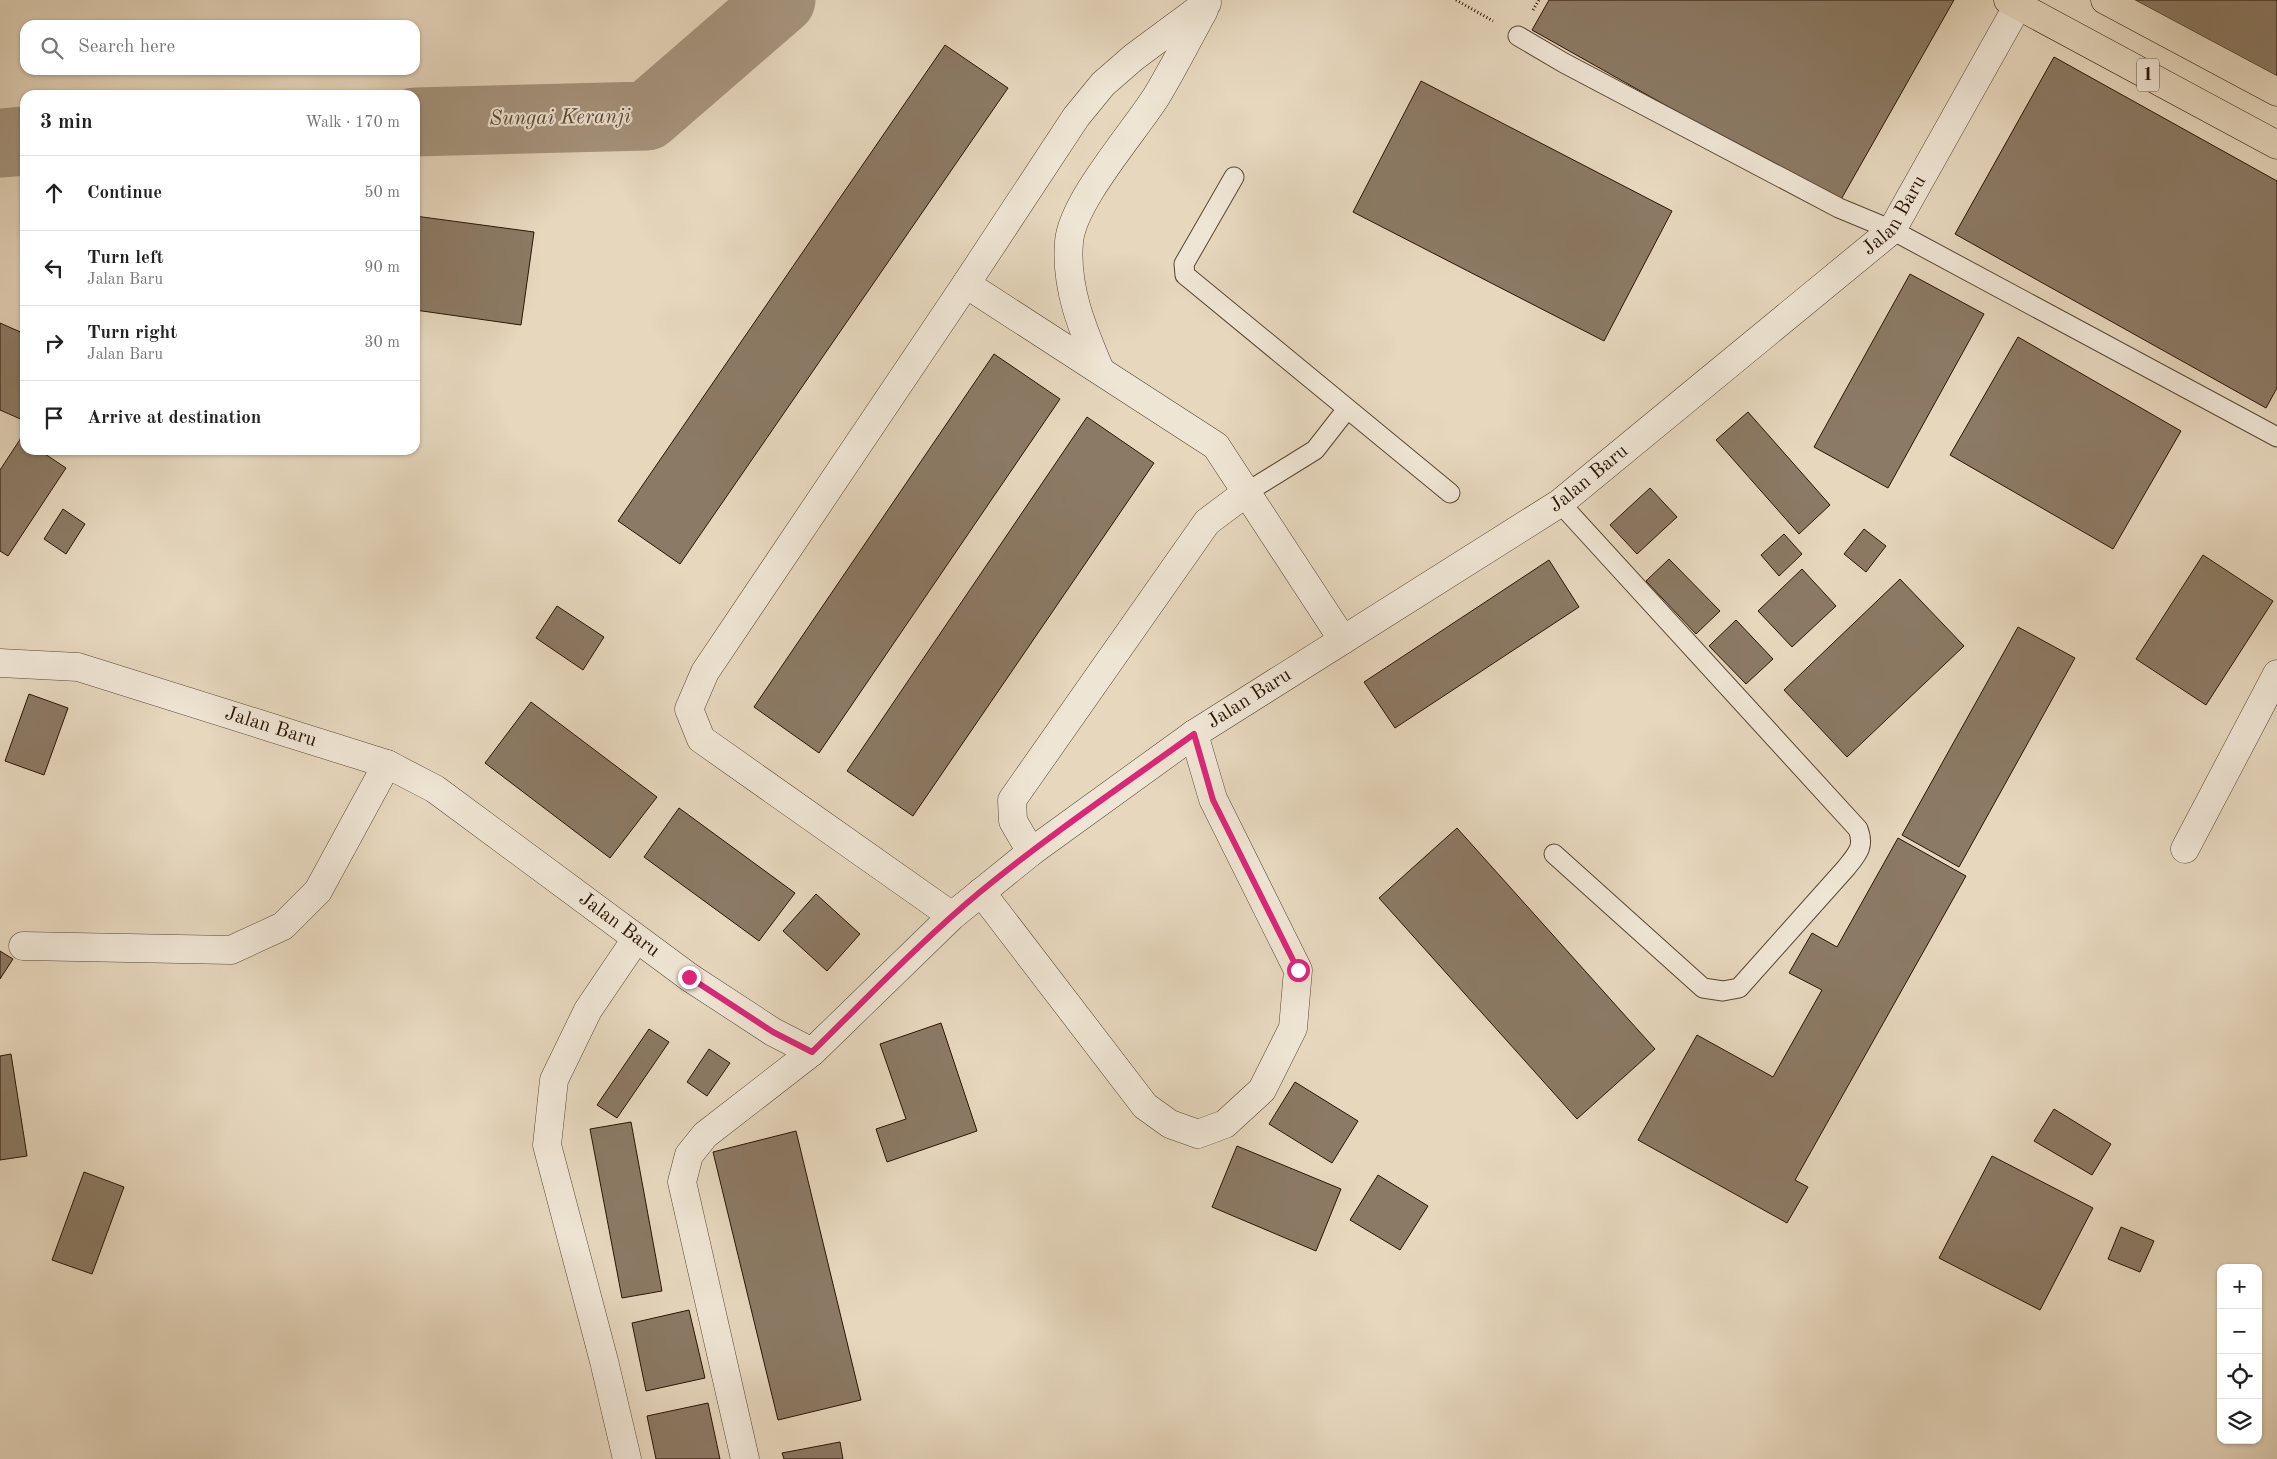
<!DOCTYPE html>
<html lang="en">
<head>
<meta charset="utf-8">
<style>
	body { margin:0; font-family:"Old Standard TT",serif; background:#f2f2f2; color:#222 }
	.controls { position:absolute; right:15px; bottom:15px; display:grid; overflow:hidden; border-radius:10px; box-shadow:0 1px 4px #0004 }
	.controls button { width:45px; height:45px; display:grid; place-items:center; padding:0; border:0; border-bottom:1px solid #e0e0e0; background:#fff; color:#222; font:25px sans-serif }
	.stop { position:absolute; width:15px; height:15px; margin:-11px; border:4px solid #db2777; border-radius:50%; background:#fff }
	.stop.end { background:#db2777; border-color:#fff; box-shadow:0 1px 5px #0008 }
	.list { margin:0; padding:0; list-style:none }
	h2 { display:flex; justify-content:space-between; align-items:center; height:65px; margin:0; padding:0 20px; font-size:21px }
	h2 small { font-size:16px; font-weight:400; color:#767676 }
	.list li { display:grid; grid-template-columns:32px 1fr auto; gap:15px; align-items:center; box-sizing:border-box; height:75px; padding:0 20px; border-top:1px solid #e0e0e0 }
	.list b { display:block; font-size:19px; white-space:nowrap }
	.list p { margin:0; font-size:16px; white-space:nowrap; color:#767676 }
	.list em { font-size:16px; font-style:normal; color:#767676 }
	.icon { flex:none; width:28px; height:28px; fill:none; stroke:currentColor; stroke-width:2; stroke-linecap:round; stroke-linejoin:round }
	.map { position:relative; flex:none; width:2277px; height:1459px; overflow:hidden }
	.search { position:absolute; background:#fff; box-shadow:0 1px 4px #0004; left:20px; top:20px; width:400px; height:55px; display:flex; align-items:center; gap:12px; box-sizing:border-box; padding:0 18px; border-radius:15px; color:#767676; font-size:19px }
	.panel { position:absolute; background:#fff; box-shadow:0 1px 4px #0004; left:20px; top:90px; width:400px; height:365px; border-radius:15px }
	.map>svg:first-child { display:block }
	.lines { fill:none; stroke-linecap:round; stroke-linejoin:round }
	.river { stroke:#a6957e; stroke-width:69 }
	.building { fill:#8b7a64; stroke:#291504 }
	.service-casing { stroke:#584632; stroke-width:21 }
	.minor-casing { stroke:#584632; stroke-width:29 }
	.trunk-casing { stroke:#291504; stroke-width:29 }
	.path { stroke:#291504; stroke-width:3; stroke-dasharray:1 2.5; stroke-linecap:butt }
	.service { stroke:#efe5d4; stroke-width:19 }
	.minor { stroke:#efe5d4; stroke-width:28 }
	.trunk { stroke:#e6d7bd; stroke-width:28 }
	.route { stroke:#db2777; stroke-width:6 }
	.labels { text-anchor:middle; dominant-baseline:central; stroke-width:4.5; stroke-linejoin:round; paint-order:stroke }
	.shield { fill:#efe5d4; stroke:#645342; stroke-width:1 }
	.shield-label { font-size:19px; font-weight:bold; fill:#291504 }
	.street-label { font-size:20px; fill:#291504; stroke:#efe5d4 }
	.water-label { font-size:21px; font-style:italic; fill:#5b4835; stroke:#efe5d4 }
</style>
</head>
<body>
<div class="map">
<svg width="2277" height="1459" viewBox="0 0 2277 1459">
	<rect width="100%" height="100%" fill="#e6d7bd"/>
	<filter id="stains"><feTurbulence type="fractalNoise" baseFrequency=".004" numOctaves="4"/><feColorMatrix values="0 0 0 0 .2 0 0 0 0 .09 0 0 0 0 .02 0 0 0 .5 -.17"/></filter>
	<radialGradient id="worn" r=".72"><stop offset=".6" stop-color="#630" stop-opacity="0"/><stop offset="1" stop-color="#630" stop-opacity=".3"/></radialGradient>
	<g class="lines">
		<path class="river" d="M415 122 647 116 781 0
			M0 143 25 141"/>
	</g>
	<path class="building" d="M1549 0H1954L1839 203 1532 30Z
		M2121 0H2277V82Z
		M945 45 1008 88 680 564 618 521Z
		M2054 57 2277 181V388L2266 408 1955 234Z
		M1421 81 1672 211 1604 341 1353 212Z
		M415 216 534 232 521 325 415 310Z
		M1910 274 1984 314 1888 488 1814 447Z
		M0 323 25 334V421L0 410Z
		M2018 337 2181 431 2113 549 1950 455Z
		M994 354 1060 399 819 753 754 707Z
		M1748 412 1830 505 1799 534 1716 440Z
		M1087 417 1154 463 913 816 847 771Z
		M21 438 25 441V450H39L66 468 8 556 0 551V470Z
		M1650 488 1677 517 1637 554 1610 525Z
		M63 509 85 524 66 554 44 539Z
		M1864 529 1886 546 1866 572 1844 554Z
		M1784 534 1802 554 1779 576 1761 555Z
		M2203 555 2273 601 2206 705 2136 659Z
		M1669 559 1720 611 1696 634 1646 581Z
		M1549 560 1579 607 1395 728 1364 682Z
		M1802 569 1836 606 1792 647 1758 611Z
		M1900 579 1964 646 1847 757 1784 690Z
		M557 606 604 637 583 670 536 638Z
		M1736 620 1773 659 1746 684 1709 646Z
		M2018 627 2075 658 1959 867 1902 835Z
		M29 694 68 708 44 775 5 761Z
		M531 702 657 797 610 858 485 763Z
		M679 808 795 893 759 941 644 857Z
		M1457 828 1655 1049 1577 1119 1379 898Z
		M1898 838 1966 876 1795 1180 1808 1187 1787 1223 1638 1140 1697 1035 1773 1077 1822 990 1789 973 1812 933 1837 947Z
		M816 894 860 934 827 971 783 931Z
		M0 951 13 959 0 979Z
		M941 1023 977 1131 887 1162 876 1129 906 1119 880 1044Z
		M649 1029 669 1042 617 1118 597 1105Z
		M709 1049 730 1063 707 1096 687 1082Z
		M11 1054 27 1156 0 1160V1056Z
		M1295 1082 1358 1121 1332 1163 1269 1124Z
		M2054 1109 2111 1144 2092 1175 2034 1141Z
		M631 1122 662 1291 622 1298 590 1129Z
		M796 1131 861 1400 778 1420 713 1152Z
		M1237 1146 1341 1189 1316 1251 1212 1207Z
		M1992 1156 2093 1208 2040 1310 1939 1258Z
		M84 1172 124 1187 92 1274 52 1260Z
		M1378 1175 1428 1206 1400 1250 1350 1220Z
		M2121 1227 2154 1241 2140 1272 2108 1259Z
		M689 1310 705 1378 646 1391 632 1323Z
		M708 1403 720 1459H656L647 1416Z
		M840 1442 843 1459H784L782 1453Z"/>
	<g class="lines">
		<g class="service-casing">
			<path id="service" d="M1518 36 1564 63 1839 208 1892 230 2277 437
				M1234 177 1184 264 1185 275 1450 493
				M1247 492 1315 450 1347 409
				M1554 854 1703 988 1723 991 1739 988 1846 868C1857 854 1865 847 1858 829L1560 503"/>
		</g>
		<g class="minor-casing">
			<g id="minor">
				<path d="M966 284 1216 446 1343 640"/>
				<path d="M1100 370C1083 330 1065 288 1069 242 1072 202 1133 133 1156 97 1173 69 1188 39 1204 10"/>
				<path id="s1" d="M0 663 78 667 387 764 435 789 689 977 773 1032 812 1052 952 916 1031 852 1194 734 1560 503 1892 230 2021 0"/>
				<path d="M2185 849 2277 674"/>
				<path d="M1031 852 1013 821 1012 800 1207 522 1247 492"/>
				<path d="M981 892 1145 1106 1170 1124 1198 1134 1225 1124 1262 1090 1293 1028 1298 970 1213 799 1194 734"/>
				<path d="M952 916 701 739 689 709 705 672 966 284 1076 117 1103 84 1134 57 1207 3"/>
				<path d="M23 946 231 950 283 926 318 891 387 764"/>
				<path d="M627 1459 604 1361 547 1145 554 1080 588 1010 636 939"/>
				<path d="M745 1459 682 1182 689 1155 705 1135 812 1052"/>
			</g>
		</g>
		<g class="trunk-casing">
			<path id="trunk" d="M2008 0 2277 145
				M2105 0 2277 92"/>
		</g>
		<path class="path" d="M1456 0 1493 21
			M1533 10 1539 0"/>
		<use href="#service" class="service"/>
		<use href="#minor" class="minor"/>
		<use href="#trunk" class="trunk"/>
	</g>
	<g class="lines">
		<path class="route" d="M689 977 773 1032 812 1052C867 998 921 941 980 892 1048 836 1122 786 1194 734L1213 800 1298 970"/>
	</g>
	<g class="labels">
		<rect class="shield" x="2137" y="58.5" width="22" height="33" rx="4"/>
		<g class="shield-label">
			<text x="2148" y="75">1</text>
		</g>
		<g class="street-label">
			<text stroke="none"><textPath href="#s1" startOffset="2290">Jalan Baru</textPath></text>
			<text stroke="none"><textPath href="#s1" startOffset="1885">Jalan Baru</textPath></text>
			<text stroke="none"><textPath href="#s1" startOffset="1480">Jalan Baru</textPath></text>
			<text stroke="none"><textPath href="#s1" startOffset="280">Jalan Baru</textPath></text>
			<text stroke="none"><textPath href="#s1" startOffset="685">Jalan Baru</textPath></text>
		</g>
		<g class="water-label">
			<text transform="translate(560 118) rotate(-1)">Sungai Keranji</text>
		</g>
	</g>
	<rect width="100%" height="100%" filter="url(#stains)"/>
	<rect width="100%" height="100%" fill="url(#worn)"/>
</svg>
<div class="controls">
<button>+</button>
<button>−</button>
<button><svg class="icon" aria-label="locate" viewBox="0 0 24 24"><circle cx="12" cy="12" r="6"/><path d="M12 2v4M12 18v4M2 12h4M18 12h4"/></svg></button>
<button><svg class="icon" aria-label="layers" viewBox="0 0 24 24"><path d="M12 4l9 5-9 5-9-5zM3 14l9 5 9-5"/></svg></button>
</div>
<div class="stop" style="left:1298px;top:970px"></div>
<div class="stop end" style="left:689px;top:977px"></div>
<div class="search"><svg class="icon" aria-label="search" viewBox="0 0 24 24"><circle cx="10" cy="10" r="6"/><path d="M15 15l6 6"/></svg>Search here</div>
<section class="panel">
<h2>3 min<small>Walk · 170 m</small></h2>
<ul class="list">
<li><svg class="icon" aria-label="ahead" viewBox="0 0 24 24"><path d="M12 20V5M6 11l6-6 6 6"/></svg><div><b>Continue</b></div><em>50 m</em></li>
<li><svg class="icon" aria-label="left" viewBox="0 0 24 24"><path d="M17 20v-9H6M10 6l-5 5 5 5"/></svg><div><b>Turn left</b><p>Jalan Baru</p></div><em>90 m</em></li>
<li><svg class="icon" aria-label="right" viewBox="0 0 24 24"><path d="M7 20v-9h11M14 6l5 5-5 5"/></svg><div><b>Turn right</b><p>Jalan Baru</p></div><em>30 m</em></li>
<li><svg class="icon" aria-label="arrive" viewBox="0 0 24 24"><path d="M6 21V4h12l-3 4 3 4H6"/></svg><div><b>Arrive at destination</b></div></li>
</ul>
</section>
</div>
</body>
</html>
